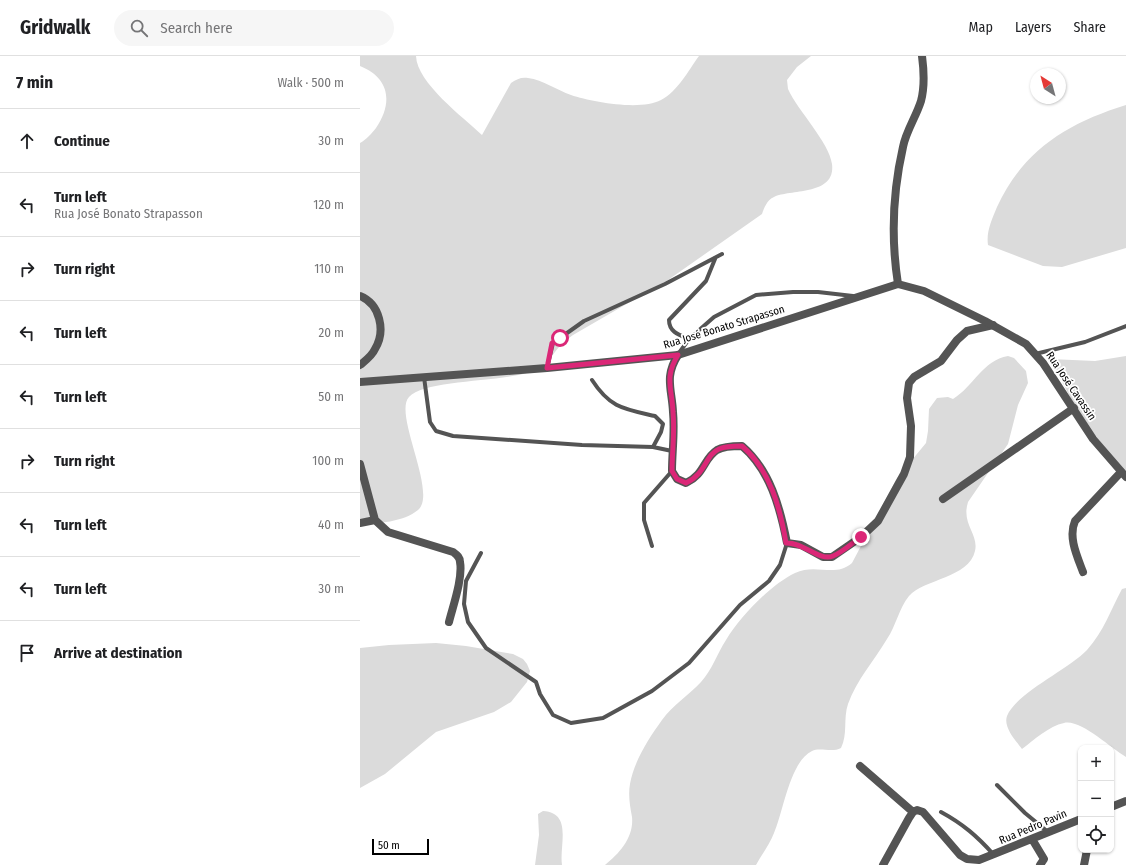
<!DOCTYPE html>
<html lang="en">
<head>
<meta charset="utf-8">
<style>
	body { margin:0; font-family:"Fira Sans Condensed",sans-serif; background:#f6f6f6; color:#202124 }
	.controls { position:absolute; right:12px; bottom:12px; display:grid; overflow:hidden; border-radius:8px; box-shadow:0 1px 3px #0004 }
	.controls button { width:36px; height:36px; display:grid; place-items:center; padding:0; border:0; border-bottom:1px solid #e0e0e0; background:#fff; color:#202124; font:20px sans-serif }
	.compass { position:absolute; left:670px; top:12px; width:36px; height:36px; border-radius:50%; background:#fff; box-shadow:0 1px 3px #0004; rotate:324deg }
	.scale { position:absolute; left:12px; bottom:10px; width:57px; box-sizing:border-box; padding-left:4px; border:2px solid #000; border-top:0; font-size:11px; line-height:14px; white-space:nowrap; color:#000; -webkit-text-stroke:3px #fff; paint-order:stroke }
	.stop { position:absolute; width:12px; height:12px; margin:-9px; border:3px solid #db2777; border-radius:50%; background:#fff }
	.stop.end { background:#db2777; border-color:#fff; box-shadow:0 1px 4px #0008 }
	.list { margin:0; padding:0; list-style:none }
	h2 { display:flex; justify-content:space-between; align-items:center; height:52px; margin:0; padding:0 16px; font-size:17px }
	h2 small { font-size:13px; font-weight:400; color:#757577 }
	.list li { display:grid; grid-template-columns:26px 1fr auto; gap:12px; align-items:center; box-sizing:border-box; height:64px; padding:0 16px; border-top:1px solid #e0e0e0 }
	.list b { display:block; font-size:15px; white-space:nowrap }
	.list p { margin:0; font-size:13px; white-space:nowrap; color:#757577 }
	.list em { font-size:13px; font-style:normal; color:#757577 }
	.icon { flex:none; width:22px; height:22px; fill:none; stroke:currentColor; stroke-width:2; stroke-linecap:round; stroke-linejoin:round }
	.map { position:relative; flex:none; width:766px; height:809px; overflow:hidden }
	header { display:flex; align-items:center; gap:24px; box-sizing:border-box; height:56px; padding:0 20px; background:#fff; border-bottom:1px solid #e0e0e0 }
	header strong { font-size:19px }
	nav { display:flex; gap:22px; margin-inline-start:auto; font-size:14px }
	.search { width:280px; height:36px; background:#f6f6f6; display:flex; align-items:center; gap:10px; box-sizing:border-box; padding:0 14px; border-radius:22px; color:#757577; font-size:15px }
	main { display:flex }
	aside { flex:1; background:#fff }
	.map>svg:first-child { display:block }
	.green { fill:#dbdbdb }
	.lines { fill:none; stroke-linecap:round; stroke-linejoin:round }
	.service { stroke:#545454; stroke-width:4 }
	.minor { stroke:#545454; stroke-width:8 }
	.tertiary { stroke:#545454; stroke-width:8 }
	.route { stroke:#db2777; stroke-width:5 }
	.labels { text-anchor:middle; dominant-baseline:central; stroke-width:3.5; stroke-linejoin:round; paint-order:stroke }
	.street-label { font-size:11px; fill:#000; stroke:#fff }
</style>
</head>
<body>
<header>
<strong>Gridwalk</strong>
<div class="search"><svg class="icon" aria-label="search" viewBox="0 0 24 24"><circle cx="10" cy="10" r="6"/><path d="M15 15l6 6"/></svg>Search here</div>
<nav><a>Map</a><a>Layers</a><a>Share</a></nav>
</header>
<main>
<aside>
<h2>7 min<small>Walk · 500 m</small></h2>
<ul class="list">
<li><svg class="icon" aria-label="ahead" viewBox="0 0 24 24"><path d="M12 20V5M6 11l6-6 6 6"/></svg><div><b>Continue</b></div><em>30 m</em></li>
<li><svg class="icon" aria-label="left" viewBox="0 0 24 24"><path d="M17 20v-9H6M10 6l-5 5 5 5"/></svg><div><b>Turn left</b><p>Rua José Bonato Strapasson</p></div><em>120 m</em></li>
<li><svg class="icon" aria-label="right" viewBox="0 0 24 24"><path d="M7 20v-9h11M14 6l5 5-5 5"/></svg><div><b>Turn right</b></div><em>110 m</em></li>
<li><svg class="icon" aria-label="left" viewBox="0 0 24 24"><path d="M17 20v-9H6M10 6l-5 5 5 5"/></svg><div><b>Turn left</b></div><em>20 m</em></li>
<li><svg class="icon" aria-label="left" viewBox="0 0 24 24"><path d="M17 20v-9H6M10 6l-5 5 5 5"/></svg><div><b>Turn left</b></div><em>50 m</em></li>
<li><svg class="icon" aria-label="right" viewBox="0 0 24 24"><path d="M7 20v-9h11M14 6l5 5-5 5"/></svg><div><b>Turn right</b></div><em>100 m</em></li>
<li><svg class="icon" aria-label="left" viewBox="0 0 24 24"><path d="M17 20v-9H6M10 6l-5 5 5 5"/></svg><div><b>Turn left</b></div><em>40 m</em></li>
<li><svg class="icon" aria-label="left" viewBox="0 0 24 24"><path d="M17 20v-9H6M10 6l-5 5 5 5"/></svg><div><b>Turn left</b></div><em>30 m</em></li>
<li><svg class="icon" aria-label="arrive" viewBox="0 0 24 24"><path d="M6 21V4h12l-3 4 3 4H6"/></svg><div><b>Arrive at destination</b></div></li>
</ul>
</aside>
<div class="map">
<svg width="766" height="809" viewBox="0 0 766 809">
	<rect width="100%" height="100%" fill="#fff"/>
	<path class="green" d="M0 0H56C57 27 103 61 122 79L151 27C157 23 161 21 168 22 183 24 197 34 211 39 232 46 281 55 301 44 318 35 328 15 339 0H451L437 11 427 24 428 33C438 55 469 86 472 108 476 140 431 133 414 141 407 144 404 152 402 158L308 224 213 279C209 282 205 285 201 289 193 297 189 307 178 313 151 327 66 322 49 341 33 358 78 437 58 454 44 466 17 467 0 470V87C6 84 12 77 16 72 33 47 30 22 0 10Z
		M766 49V192L702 211 683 210 628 189C626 176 632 163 637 151 663 94 708 67 766 49Z
		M648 300 654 302 666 315 668 327 658 349 648 388 608 446C601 468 619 478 615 495 609 522 564 523 549 540 539 552 536 570 527 583 514 605 497 623 488 648 483 663 488 678 481 692 472 697 460 691 452 695 430 705 423 757 414 777 410 788 402 798 396 809H245C260 797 274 781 272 761 270 750 268 739 270 728 274 705 289 682 302 664 313 649 329 639 341 626 352 614 357 598 366 584 380 561 410 529 435 517 456 507 475 522 492 507L537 422 566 387 568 375 569 353 577 342 588 341 593 343C613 331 623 304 648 300Z
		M766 300V420L719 358 690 303 735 305Z
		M766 532V701C750 692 721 663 704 667 689 670 674 684 662 693 656 685 643 671 647 660 656 637 708 614 727 594 744 575 750 555 762 533Z
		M76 587 106 590 153 598 163 603 167 608 170 615 167 626 151 646 134 656 76 676 25 718 0 732V592L29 589Z
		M183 755C213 757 199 789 202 809H175L179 779 178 758Z"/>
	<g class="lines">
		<path class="service" d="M329 283C319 279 309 276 309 264L346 225 355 203
			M319 297 329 283 354 261 396 239 433 236H458L493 240
			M675 298 725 286 766 270
			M187 312 193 287 224 265 305 228 362 198
			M64 321 70 366 76 375 93 380 222 389 293 391 312 395
			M232 324C250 352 264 353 295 360L303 368 301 376 293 391
			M292 490 284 464V447L312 415
			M121 497 106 525 104 548 108 566 126 592 176 626 180 638 193 659 211 667 243 662 292 635 329 607 380 549 409 525 420 509 427 487
			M637 729 665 757 688 776
			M581 756C603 768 617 780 634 799"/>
		<path class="minor" d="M538 228C531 183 533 135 543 91 546 75 556 61 561 45 565 30 564 15 562 0
			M0 240C20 248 26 275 15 293 12 300 5 305 0 309
			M318 299C304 321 312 333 313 356 315 376 312 396 312 415L317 423 326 427C345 418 343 403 357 394 364 390 374 390 382 390 410 414 420 451 427 487L441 489 463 501H472L501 481 518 465 544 418 550 401 551 370 547 342 549 327 554 321 581 305 597 284 607 275 633 269
			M0 408 15 464 28 476 93 496C97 499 100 501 100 506 103 522 93 550 89 566
			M583 443 714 352
			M0 467 15 464
			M723 516C717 500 708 481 715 465L761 416
			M500 710 553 756
			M751 751 766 745
			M672 783 684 803 680 809
			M523 809 549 762 553 756 557 754 563 756 600 799 607 803 619 804 721 763
			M724 809 727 794"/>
		<path class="tertiary" d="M0 326 187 312 318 299 538 228 564 235 625 265 666 288 683 307 733 383 766 421"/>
	</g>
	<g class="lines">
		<path class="route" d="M200 282 192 287 187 312 318 299C304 321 312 333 313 356 315 376 312 396 312 415L317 423 326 427C346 418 345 399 359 393 366 390 374 390 382 390 410 414 420 451 426 487 443 486 460 506 473 500 483 496 492 487 501 481"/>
	</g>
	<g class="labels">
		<g class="street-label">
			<text transform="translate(364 271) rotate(-17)">Rua José Bonato Strapasson</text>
			<text transform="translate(711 330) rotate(56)">Rua José Cavassin</text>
			<text transform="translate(673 771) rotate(-23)">Rua Pedro Pavin</text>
		</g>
	</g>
</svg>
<div class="controls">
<button>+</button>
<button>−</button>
<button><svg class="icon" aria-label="locate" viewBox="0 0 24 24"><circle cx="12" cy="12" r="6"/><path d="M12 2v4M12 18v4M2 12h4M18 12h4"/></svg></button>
</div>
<svg class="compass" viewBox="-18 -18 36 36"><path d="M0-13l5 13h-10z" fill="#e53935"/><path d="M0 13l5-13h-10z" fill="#757577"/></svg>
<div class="scale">50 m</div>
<div class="stop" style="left:200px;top:282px"></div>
<div class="stop end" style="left:501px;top:481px"></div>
</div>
</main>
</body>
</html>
